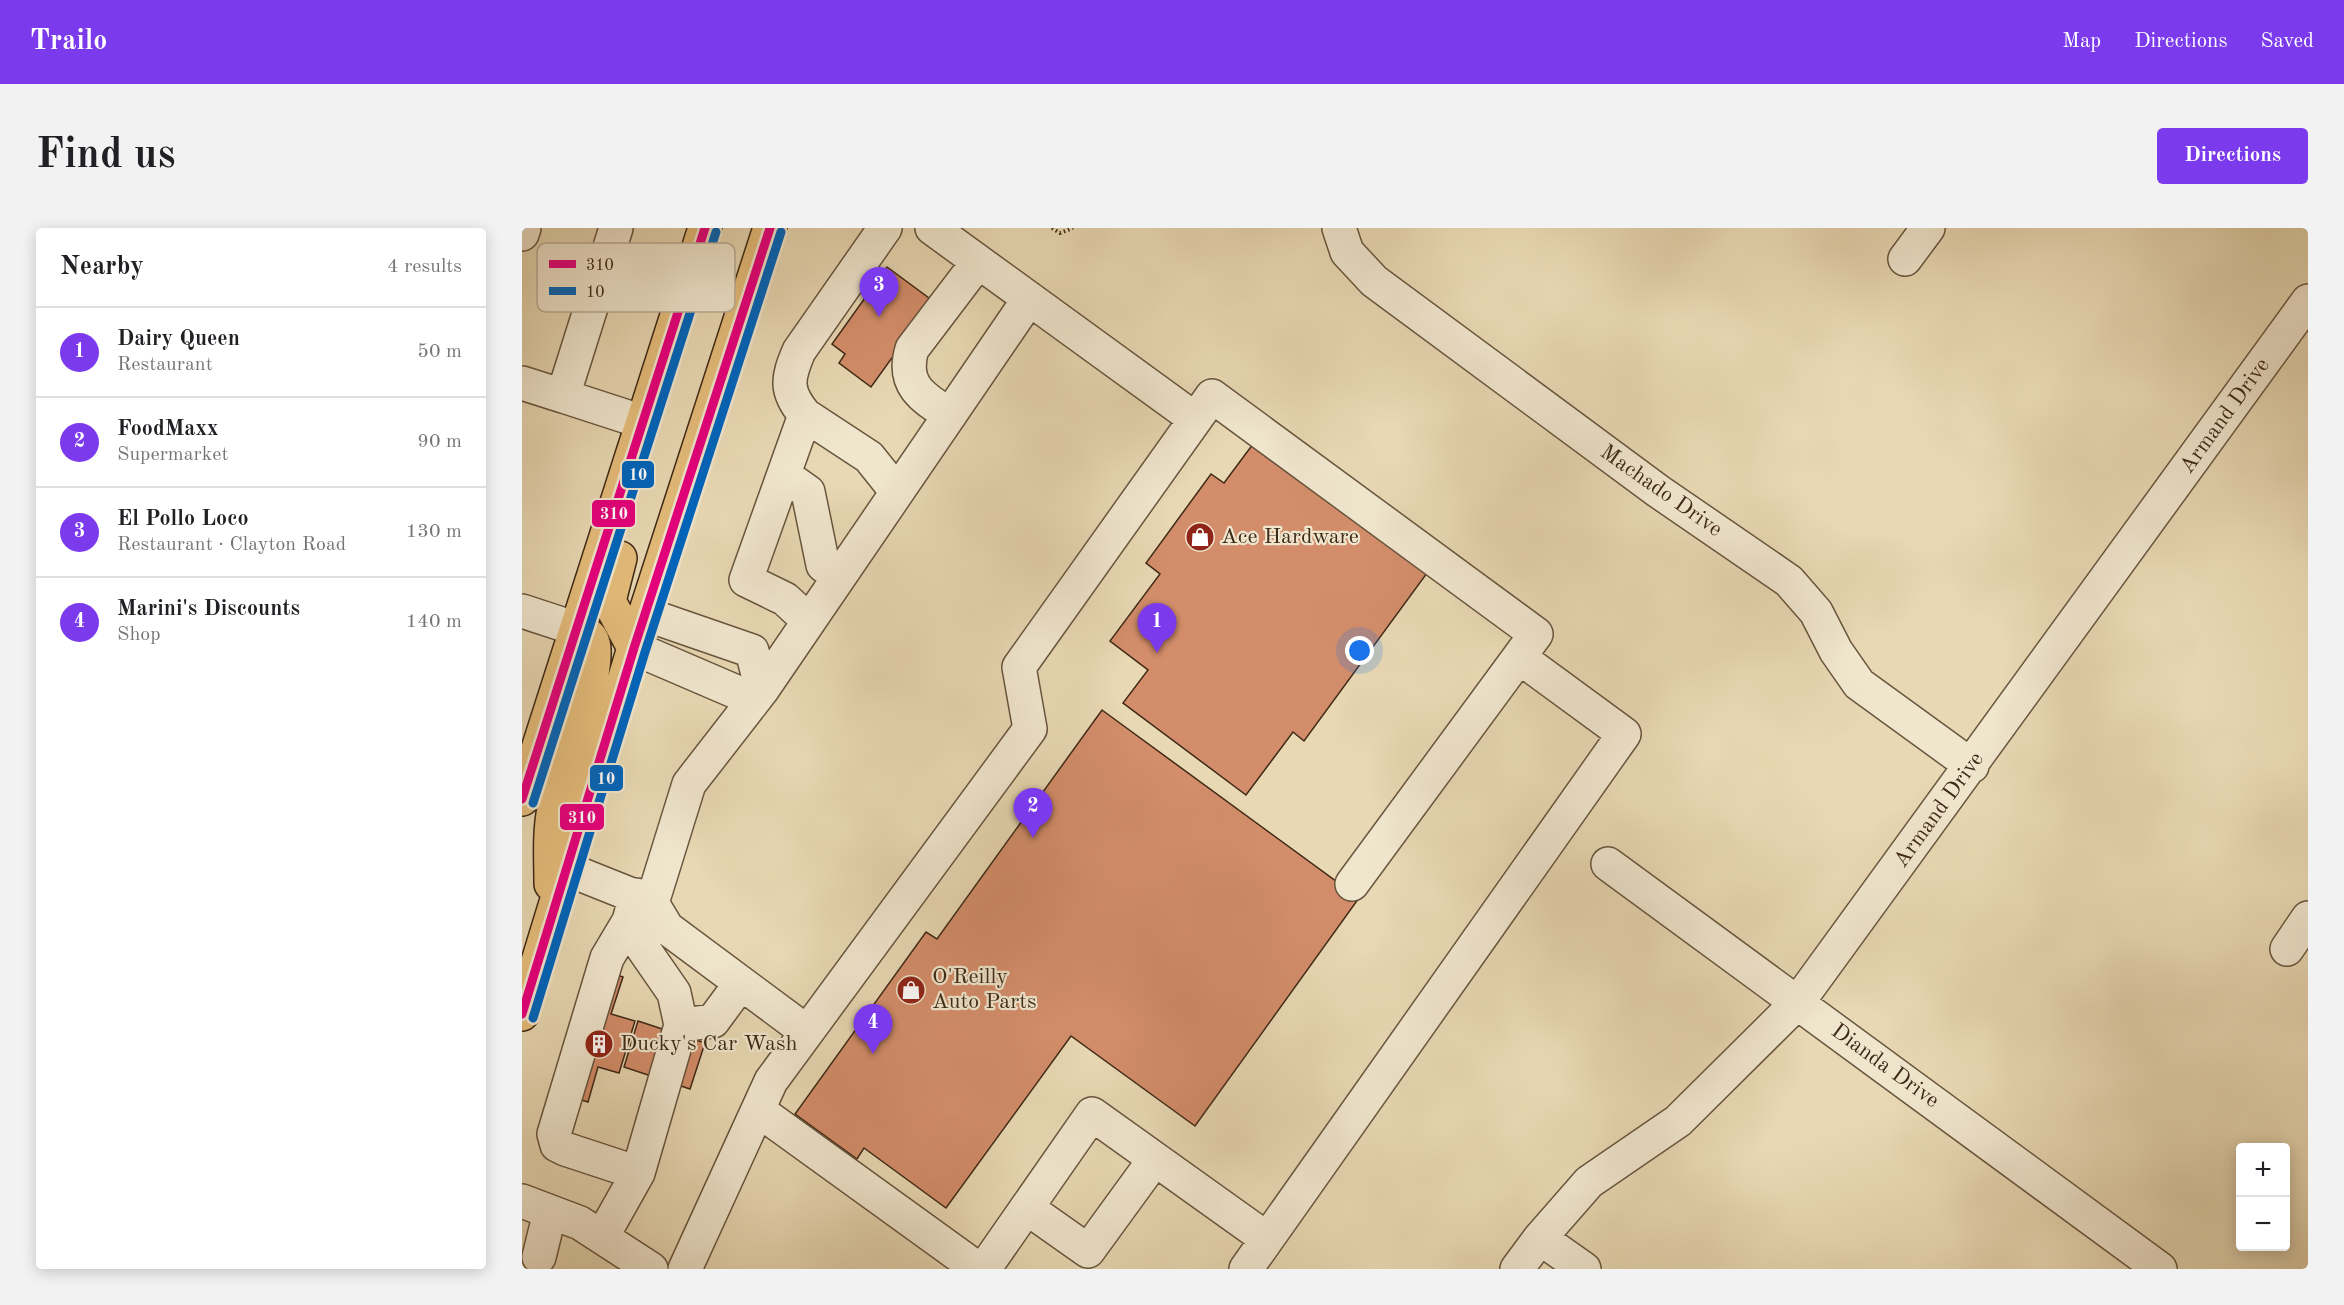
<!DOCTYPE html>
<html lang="en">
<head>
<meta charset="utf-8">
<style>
	body { margin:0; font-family:"Old Standard TT",serif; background:#f2f2f2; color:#202124 }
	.controls { position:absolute; right:18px; bottom:18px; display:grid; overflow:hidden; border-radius:6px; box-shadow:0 3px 15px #0003 }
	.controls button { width:54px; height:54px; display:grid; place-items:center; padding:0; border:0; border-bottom:2px solid #e0e0e0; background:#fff; color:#202124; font:30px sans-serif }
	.you { position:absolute; left:838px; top:423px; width:21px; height:21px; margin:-15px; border:4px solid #fff; border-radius:50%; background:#1a73e8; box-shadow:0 0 0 9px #1a73e833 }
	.badge { display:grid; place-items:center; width:39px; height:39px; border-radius:50%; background:#7c3aed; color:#fff; font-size:20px; font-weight:700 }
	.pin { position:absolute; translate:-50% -50px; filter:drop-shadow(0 2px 3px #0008) }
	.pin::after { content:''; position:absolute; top:32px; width:21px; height:18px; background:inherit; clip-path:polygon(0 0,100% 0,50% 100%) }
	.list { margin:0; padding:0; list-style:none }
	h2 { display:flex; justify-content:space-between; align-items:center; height:78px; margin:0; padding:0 24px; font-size:26px }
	h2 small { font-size:20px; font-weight:400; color:#757577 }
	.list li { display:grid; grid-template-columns:39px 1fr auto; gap:18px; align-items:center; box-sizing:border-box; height:90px; padding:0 24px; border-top:2px solid #e0e0e0 }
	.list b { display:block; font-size:22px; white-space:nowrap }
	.list p { margin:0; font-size:20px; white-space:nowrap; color:#757577 }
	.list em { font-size:20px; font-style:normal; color:#757577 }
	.map { position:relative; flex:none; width:1786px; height:1041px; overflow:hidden; border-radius:6px }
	header { display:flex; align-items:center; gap:36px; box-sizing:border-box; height:84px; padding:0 30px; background:#7c3aed; color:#fff }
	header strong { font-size:28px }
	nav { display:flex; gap:33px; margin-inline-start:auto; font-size:21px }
	.intro { display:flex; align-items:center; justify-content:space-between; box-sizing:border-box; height:144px; padding:0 36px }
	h1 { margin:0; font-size:42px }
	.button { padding:15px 27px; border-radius:6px; background:#7c3aed; color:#fff; font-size:21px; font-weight:700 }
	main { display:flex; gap:36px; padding:0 36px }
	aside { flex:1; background:#fff; border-radius:6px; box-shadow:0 3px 15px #0003 }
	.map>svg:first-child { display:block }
	.building { fill:#d38d6a; stroke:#3e2917; stroke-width:1.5 }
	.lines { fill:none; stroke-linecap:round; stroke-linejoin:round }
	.minor-casing { stroke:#68553e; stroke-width:36 }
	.major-casing { stroke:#3e2917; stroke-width:36 }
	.path { stroke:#3e2917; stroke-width:4; stroke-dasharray:1.5 3; stroke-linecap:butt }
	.minor { stroke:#f0e6ce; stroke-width:33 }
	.major { stroke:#e4bc7a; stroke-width:33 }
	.bus-1-casing { stroke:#f0e6ce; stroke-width:14 }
	.bus-2-casing { stroke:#f0e6ce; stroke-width:14 }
	.bus-1 { stroke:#e5007d; stroke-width:9 }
	.bus-2 { stroke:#0065bd; stroke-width:9 }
	.labels { text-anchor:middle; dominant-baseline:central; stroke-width:4.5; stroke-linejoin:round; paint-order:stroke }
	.street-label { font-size:22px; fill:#3e2917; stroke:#f0e6ce }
	.poi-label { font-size:22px; fill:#3e2917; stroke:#f0e6ce; text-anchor:start }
	.key { fill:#f0e6ce; stroke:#bbad97; stroke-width:1.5 }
	.key-label { font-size:16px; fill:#3e2917 }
	.line-badge { stroke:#f0e6ce; stroke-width:2 }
	.badge-label { font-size:16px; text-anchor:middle; font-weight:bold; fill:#fff }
</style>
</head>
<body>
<header>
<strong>Trailo</strong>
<nav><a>Map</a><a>Directions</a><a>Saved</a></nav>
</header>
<div class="intro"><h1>Find us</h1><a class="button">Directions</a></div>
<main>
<aside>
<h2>Nearby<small>4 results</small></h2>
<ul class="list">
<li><span class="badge">1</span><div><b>Dairy Queen</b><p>Restaurant</p></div><em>50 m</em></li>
<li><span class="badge">2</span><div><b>FoodMaxx</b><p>Supermarket</p></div><em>90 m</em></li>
<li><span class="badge">3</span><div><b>El Pollo Loco</b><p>Restaurant · Clayton Road</p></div><em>130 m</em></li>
<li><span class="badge">4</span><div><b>Marini's Discounts</b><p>Shop</p></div><em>140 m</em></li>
</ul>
</aside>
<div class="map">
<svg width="1786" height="1041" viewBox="0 0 1786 1041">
	<rect width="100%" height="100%" fill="#e8d8b3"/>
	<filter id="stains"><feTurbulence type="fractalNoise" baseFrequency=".00333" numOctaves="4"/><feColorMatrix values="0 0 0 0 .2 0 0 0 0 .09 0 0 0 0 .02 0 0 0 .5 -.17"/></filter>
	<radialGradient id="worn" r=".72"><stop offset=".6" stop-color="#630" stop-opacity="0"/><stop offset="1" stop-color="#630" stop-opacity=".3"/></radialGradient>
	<path class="building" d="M365 39 411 73 349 159 317 135 323 126 310 116Z
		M734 212 908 341 782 513 771 504 724 567 601 475 626 442 588 413 638 346 624 335 689 246 702 255Z
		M580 482 837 670 673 898 549 808 424 980 342 920 335 931 273 886 404 704 415 711Z
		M71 739 101 749 89 786 113 793 97 845 76 839 66 874 33 864Z
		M116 793 183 815 168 861 102 839Z"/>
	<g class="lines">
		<g class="minor-casing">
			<path id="minor" d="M410 0 673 191
				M817 0 825 24 852 53 1136 263 1267 353 1294 384 1314 423 1337 456 1450 538
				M0 6 2 0
				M1383 31 1406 0
				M0 155 41 168 94 0
				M41 168 121 194
				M283 187 347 229 375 264
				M428 187C401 170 379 157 390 121L456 34
				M262 247 286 264 301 337 317 349
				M0 383 55 401
				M287 393 263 371 224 352 283 187C263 163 265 151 277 123L363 0
				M112 420 219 466 240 462 230 423 123 386
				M1086 636 1638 1041
				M45 641 130 675
				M107 693 85 730 32 906 35 917 43 921 116 945
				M1765 721 1786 690
				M159 797 191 793 219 755
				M285 804 145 700 130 675 167 556 240 462 507 71
				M236 882 456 1041
				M0 973 58 995 129 1041
				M505 980 566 1023 633 931
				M80 1009 116 945 159 797 152 765 116 713 107 693 114 667
				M1018 1010 1062 1041
				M17 1029 28 984
				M163 1041 249 853 508 501 497 439 690 168 1014 406 830 656
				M462 1041 570 886 745 1011
				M724 1041 1102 506 997 429
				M995 1041 1018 1010 1067 954 1156 893 1276 774 1786 73"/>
		</g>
		<g class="major-casing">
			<path id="major" d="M98 330 87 373 112 420
				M0 571 183 0
				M29 656C29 632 27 605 32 581 39 548 80 442 71 415 69 407 62 404 55 401
				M0 786 112 420 248 0"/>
		</g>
		<path class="path" d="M530 0 538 5 551 0"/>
		<use href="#minor" class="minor"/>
		<use href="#major" class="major"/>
		<g class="bus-1-casing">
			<path id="bus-1" d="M0 571 183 0
				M0 786 112 420 248 0"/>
		</g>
		<g class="bus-2-casing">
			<path id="bus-2" d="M11 575 194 4
				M11 790 123 424 259 4"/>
		</g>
		<use href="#bus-1" class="bus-1"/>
		<use href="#bus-2" class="bus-2"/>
	</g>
	<defs>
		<g id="shop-disc" transform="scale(1.5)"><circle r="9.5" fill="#8f2418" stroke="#f0e6ce"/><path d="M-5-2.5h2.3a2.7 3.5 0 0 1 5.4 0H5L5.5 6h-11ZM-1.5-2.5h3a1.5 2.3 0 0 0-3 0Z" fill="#fff"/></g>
		<g id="building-disc" transform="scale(1.5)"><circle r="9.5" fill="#8f2418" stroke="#f0e6ce"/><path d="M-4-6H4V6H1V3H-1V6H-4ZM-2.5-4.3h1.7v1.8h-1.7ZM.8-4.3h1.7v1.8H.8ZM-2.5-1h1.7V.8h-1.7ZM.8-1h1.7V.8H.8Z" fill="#fff"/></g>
	</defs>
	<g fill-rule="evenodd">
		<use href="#shop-disc" x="678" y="309"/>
		<use href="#shop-disc" x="389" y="762"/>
		<use href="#building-disc" x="77" y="816"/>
	</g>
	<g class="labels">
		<g class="street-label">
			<text transform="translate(1703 188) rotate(-54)">Armand Drive</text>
			<text transform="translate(1139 263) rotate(35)">Machado Drive</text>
			<text transform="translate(1417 582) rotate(-54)">Armand Drive</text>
			<text transform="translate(1363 838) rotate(36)">Dianda Drive</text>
		</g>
		<g class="poi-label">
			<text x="699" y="309">Ace Hardware</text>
			<text x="410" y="749">O'Reilly<tspan x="410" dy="25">Auto Parts</tspan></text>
			<text x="98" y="816">Ducky's Car Wash</text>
		</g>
	</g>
	<rect x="15" y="15" width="198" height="69" rx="9" class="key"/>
	<rect x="27" y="32" width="27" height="8" fill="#e5007d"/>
	<rect x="27" y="59" width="27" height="8" fill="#0065bd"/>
	<g class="key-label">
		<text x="64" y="42">310</text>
		<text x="64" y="69">10</text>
	</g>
	<g class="line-badge">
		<rect x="99" y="232" width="34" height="29" rx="6" fill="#0065bd"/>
		<rect x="69" y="271" width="45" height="29" rx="6" fill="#e5007d"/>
		<rect x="67" y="536" width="35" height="28" rx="6" fill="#0065bd"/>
		<rect x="37" y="575" width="46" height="28" rx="6" fill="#e5007d"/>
	</g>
	<g class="badge-label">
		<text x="116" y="252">10</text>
		<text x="92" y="291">310</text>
		<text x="84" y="556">10</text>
		<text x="60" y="595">310</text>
	</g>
	<rect width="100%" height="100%" filter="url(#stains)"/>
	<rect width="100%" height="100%" fill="url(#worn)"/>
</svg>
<div class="controls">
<button>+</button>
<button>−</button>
</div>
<div class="you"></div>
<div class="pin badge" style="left:635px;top:425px">1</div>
<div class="pin badge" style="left:511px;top:610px">2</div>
<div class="pin badge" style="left:357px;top:89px">3</div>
<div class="pin badge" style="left:351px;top:826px">4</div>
</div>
</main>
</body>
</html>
